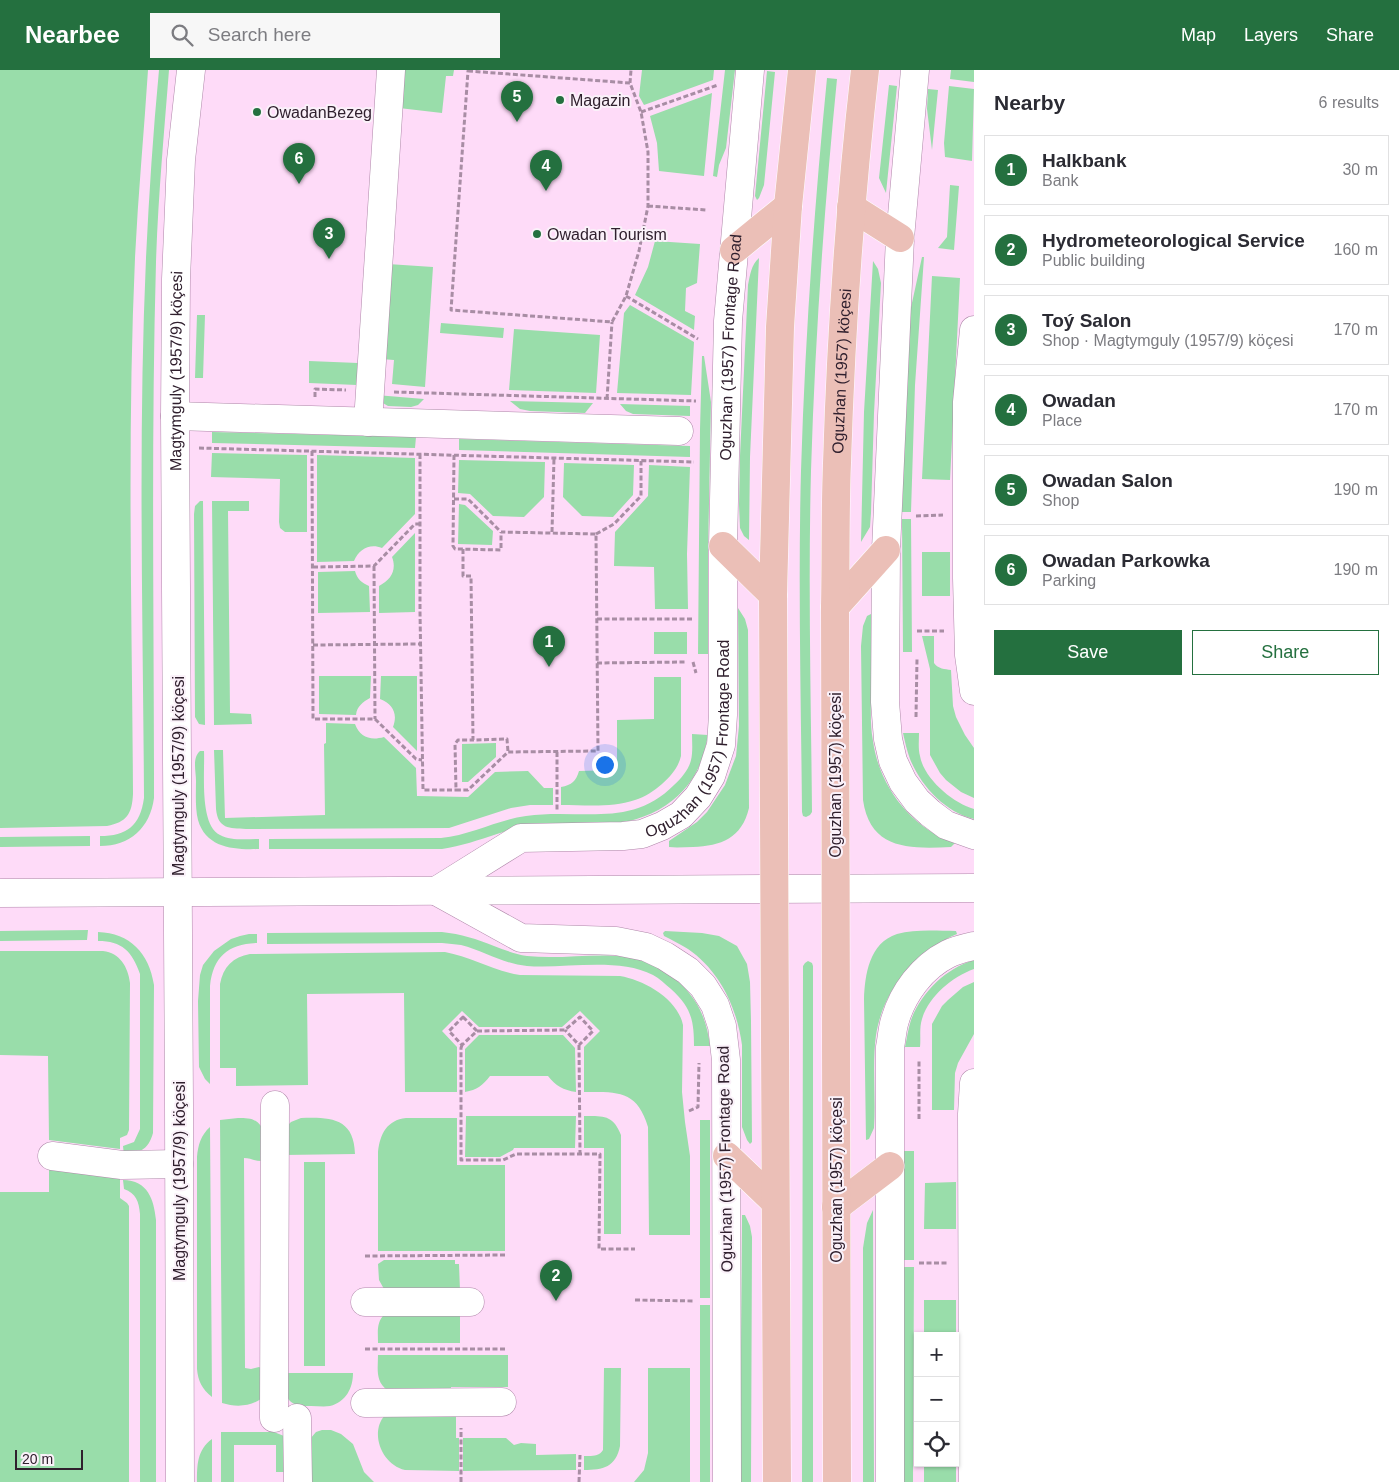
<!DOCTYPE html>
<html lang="en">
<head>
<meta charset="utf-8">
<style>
	body { margin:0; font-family:Helvetica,sans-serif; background:#f7f7f7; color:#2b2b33 }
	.controls { position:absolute; right:15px; bottom:15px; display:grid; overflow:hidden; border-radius:0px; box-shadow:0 1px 4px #0004 }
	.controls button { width:45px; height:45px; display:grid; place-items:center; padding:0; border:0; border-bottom:1px solid #e1e1e2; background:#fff; color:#2b2b33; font:25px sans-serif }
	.scale { position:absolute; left:15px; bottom:12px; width:68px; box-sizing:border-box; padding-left:5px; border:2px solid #30202e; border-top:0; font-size:14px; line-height:18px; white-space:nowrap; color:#30202e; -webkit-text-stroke:4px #faf1f9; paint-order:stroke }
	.you { position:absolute; left:604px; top:694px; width:18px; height:18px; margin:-12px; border:4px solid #fff; border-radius:50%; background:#1a73e8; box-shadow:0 0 0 8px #1a73e833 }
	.badge { display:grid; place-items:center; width:32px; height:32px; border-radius:50%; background:#24703f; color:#fff; font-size:16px; font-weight:700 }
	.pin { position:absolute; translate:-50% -41px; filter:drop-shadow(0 1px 2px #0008) }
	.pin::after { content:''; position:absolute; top:26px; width:18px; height:15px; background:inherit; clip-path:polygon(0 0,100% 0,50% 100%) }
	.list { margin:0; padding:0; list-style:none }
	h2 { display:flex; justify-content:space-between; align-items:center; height:65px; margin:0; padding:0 20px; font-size:21px }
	h2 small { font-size:16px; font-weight:400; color:#7c7c81 }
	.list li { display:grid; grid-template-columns:32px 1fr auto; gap:15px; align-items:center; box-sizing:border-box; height:70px; margin:0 10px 10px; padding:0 10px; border:1px solid #e1e1e2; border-radius:0px }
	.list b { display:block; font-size:19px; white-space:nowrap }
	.list p { margin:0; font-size:16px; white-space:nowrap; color:#7c7c81 }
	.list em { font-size:16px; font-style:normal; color:#7c7c81 }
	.actions { display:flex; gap:10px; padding:15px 20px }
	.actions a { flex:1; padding:11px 0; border:1px solid #24703f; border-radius:0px; text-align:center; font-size:18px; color:#24703f }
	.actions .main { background:#24703f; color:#fff }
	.icon { flex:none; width:28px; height:28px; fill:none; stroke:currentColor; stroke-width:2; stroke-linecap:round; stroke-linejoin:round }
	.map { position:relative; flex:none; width:974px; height:1412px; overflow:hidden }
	header { display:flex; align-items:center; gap:30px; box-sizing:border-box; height:70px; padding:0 25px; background:#24703f; color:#fff }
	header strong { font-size:24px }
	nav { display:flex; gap:28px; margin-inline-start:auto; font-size:18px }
	.search { width:350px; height:45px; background:#f7f7f7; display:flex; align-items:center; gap:12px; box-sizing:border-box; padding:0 18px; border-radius:0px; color:#7c7c81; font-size:19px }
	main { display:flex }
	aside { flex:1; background:#fff }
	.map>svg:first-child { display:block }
	.green { fill:#9da }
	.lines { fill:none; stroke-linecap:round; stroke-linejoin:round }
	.minor-casing { stroke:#af87a9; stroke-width:29 }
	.major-casing { stroke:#fff; stroke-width:29 }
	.path { stroke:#a88da4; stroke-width:3; stroke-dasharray:5 2.5; stroke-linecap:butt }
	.minor { stroke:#fff; stroke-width:28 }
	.major { stroke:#ebbfb7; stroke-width:28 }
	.poi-dot { fill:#24703f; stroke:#faf1f9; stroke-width:2 }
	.labels { text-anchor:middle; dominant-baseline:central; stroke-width:4; stroke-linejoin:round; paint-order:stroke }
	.poi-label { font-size:16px; fill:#30202e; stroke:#faf1f9; text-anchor:start }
	.street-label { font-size:16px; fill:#30202e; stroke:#faf1f9 }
</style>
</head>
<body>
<header>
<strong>Nearbee</strong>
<div class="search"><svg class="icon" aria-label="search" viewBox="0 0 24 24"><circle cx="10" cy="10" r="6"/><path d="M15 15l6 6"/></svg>Search here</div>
<nav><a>Map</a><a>Layers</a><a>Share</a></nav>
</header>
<main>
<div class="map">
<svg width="974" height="1412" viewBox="0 0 974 1412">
	<rect width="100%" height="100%" fill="#fedbf8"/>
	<path class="green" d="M0 0H148C144 63 138 125 135 188 127 367 132 546 133 724 132 744 127 752 107 756L0 758Z
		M159 0H169C164 64 158 128 156 192 151 371 154 550 154 728 150 758 130 776 100 776V766C127 766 140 756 144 728 143 549 138 368 146 188 149 125 153 63 159 0Z
		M402 0H454L453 6H446L442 43 399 38Z
		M642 0H714L713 10 644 35 639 26Z
		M725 0H735L726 78 719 95 717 107 713 106Z
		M951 0H974V12L950 9Z
		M767 1 775 2 764 115 759 128 757 130 755 126Z
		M827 8 837 9C824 139 815 270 811 401 808 515 811 628 812 742L810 745 806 747 803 746 802 742C801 628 798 514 801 401 805 270 814 139 827 8Z
		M889 15 897 16 886 123 879 108Z
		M949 16 974 19 972 91 945 87 944 73Z
		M928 19 938 20 932 80 927 39Z
		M712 23 704 106 659 101 657 73 650 46Z
		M950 115 959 116 954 180 938 178 947 167Z
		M655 171 700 174 697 213 686 218 685 241 695 246 694 260 635 225 648 197Z
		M922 187H924L915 315 911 442H902L903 392 910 242Z
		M759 188 750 387 749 470 744 466 740 458 739 435 740 386 748 215C750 205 751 195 759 188Z
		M873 191 878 199 881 213 874 343 871 443 870 457 861 472 864 342Z
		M388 194 433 197 425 317 392 314 394 290 381 289Z
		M932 206 960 208 950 410 922 409Z
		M630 235 694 272 691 325 617 323 624 243Z
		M197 245H205L203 308H195Z
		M441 253 504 258 503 268 440 263Z
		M514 259 600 265 596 323 509 320Z
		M702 286H704L711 332 708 484V584H698L700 359Z
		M309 291 358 293 357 315 309 313Z
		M376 325 424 329 418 335 411 337 388 336 381 332Z
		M510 331 593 333 585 343 530 341 520 339Z
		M620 334 690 336V346L633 344 626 341Z
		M212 362 416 367 415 378 212 373Z
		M459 369 690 376V387L459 380Z
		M212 383 307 385V462H285L280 458 279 452 280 409 211 407Z
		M317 385 415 388V444L382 478C370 473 359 479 354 491L317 492Z
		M459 390 545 392 544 427 524 447 493 446 470 424 458 423Z
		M564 393 634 395 633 425 613 447 582 446 563 427Z
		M649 395 690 397 687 484 688 539H655L654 497 614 496 615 462 648 426Z
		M200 431H203L205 655 199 654 195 647 194 444 195 436Z
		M212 431H249V441H228L230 643 251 644 252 654 214 655Z
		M459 434 465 435 493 461 492 475 458 474Z
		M902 449H911L912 582H903Z
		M415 463V542L379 543V516C391 510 397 500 392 487Z
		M922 482H950V526H922Z
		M355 501C357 509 362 513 369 516L370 542 318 543V502Z
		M738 538 745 549 748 560 749 738C742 768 721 776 693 777 685 777 677 778 669 777V771L697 752 707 742 725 715 736 686 739 656Z
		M871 544C871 571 871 598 871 625 871 640 870 656 873 671 879 716 911 758 955 773L951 777C910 779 870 780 863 730L861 576 863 556 867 546Z
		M654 562H687V584H654Z
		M922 566H934V593C938 599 945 599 951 600L953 636 956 647 965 665 974 678V728L961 722 946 710 940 703 930 685V599Z
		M319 606H371L370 628C363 632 357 636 356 645L319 644Z
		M381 606H417V681L393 657C398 644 393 634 380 629Z
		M654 607H681V686C678 698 671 706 662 714 654 721 645 727 635 730 612 738 585 735 561 735V717C572 715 576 711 579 701L617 700V650L654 649Z
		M326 653 355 654C360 667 370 671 384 667L416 698 417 726 468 727 495 702 528 701 544 718H553V735H530L511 738 449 758 246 759C229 758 218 759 216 739L214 680H223L225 748 325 745 324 674 326 673Z
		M903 663H919C919 670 918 679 920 686 924 709 953 733 974 739V749C945 742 921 716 910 689 907 681 905 672 903 663Z
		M692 664 708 665C703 692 695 712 673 730 636 760 590 755 546 757 537 757 528 756 519 758 512 759 504 762 497 764 479 770 461 776 442 779H269V769L441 768C471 765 497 750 526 746 579 738 631 759 674 715 681 709 689 699 691 690 693 682 692 672 692 664Z
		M496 673V687L468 712H462V674Z
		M200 681H204C205 702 199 755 220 765 231 771 247 769 259 769V779C234 780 206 778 198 750 195 738 196 723 196 711 196 701 192 688 200 681Z
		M90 766V776L0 777V767Z
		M88 860 87 870 0 871V861Z
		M665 861 702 863 719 866 737 876 747 894 750 912 751 951 752 1072 750 1074 747 1070 742 1057V975C737 938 720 901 688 879 680 874 672 870 664 866L663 863Z
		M956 861 957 864C915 882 883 920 876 965 872 995 876 1027 874 1058L869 1069 866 1070 864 929C865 905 869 873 897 864 915 859 937 861 956 861Z
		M98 862C130 863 149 883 154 915L153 1063C148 1081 139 1082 124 1086L123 1076 134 1072 140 1059V904C132 881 122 871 98 871Z
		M442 862C461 864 477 869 494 876 504 880 515 884 527 886 583 892 636 869 682 915 700 933 707 952 710 976H694C694 950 691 937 671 919 665 914 659 908 653 905 618 887 565 899 527 896 504 894 484 881 461 875 455 874 449 874 442 873L267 874V863Z
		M249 864H257V873C228 874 213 887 210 916V1014L205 1009 199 997 198 931 200 905 203 895 214 881 231 869 240 866Z
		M0 881H103C120 883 128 897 130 913L129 1060 127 1065 120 1068V1079L49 1070 48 986 0 985Z
		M445 882C471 887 494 901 520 905L620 906C644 910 678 929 683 955L682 1022 685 1052 690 1086V1165H649L648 1057C637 1020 618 1022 584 1022V977L600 961 580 941 562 957H479L462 941 442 961 457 977V1022H405L404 923 307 924 308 1015 236 1016V998H220V914C223 897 233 887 250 884Z
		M974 890V899C952 907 929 926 922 949 919 958 921 968 920 977H905C907 968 908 959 911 950 921 923 946 898 974 890Z
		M808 891 812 893 813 896V1412H802L803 896 805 893Z
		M974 912V964L958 993 955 1003 954 1040H932V954L942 936 948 930 963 917Z
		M479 965H563L575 978 576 1022C563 1020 556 1016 548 1006H490C483 1015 477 1020 465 1022V979Z
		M466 1046H576L575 1078H514L513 1080 500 1087H465Z
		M584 1046C604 1046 613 1045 621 1065V1164H604V1078H584Z
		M238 1048C248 1048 255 1048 261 1056V1091C255 1091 250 1088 244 1088L245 1298 251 1299 259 1297 261 1298V1329C249 1337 235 1337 222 1333L220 1050Z
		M301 1048C331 1047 354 1048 355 1084L284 1085 288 1055 291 1052Z
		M406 1048H457V1095H505V1181H378V1082C380 1064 387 1050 406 1048Z
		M700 1050H710V1228H700Z
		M210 1057 212 1327C202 1319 198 1311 197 1299V1087C198 1075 201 1065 210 1057Z
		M904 1081H914V1190H904Z
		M304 1092H325V1296H304Z
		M49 1099 120 1109V1128L127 1133 129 1136V1412H0V1122H49Z
		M123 1110C148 1110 154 1130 156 1150V1412H140V1144C139 1132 136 1123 124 1119Z
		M956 1112V1159H924L925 1113Z
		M873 1140 874 1412H863V1178L867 1153Z
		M742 1145H745L750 1156 752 1167 751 1412H740Z
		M384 1190H455V1194H459L460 1221 384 1219 379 1210 378 1194Z
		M904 1197H914L913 1412H904Z
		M924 1230H956V1294L955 1266H924Z
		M700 1235H710V1412H700Z
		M460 1241V1273H378C378 1262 376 1252 385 1244Z
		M378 1285H508V1317H451V1323L387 1320C375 1311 378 1298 378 1285Z
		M604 1298H621L620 1376C616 1397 603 1400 584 1400V1386C591 1386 599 1387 603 1380Z
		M648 1298H690V1412H634L644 1400 648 1383Z
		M285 1303H353C353 1318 346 1332 330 1336 324 1337 317 1336 311 1336 303 1336 294 1336 289 1330 283 1322 285 1312 285 1303Z
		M956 1303V1412H924V1393H955Z
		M456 1341V1368H459V1401L405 1400C382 1395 369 1363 385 1345Z
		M322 1360H331L341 1364 353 1374 364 1402 374 1412H310V1369L316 1362Z
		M221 1362H274L284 1366 287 1402H276V1375H234V1412H221Z
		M463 1368H506L514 1375 521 1373 536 1374V1385L576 1384V1400L463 1401Z
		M212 1369V1412H197C197 1395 197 1380 212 1369Z"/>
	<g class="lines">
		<g class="minor-casing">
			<g id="minor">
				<path d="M915 0 900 168 886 480 885 632 888 669 893 691 903 712 917 731 930 743 946 755 974 765"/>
				<path d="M974 260 967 332V508L969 585 974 621"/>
				<path d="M175 346 679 361"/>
				<path d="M368 352 391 0"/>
				<path d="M0 823C325 820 649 821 974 818"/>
				<path d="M52 1086 122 1095 179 1094"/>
				<path d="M365 1232H470"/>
				<path d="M365 1333 502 1332"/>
				<path d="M274 1348 275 1035"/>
				<path d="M297 1348 298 1412"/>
				<path id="s1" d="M180 1412 179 1035 175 346 176 209 181 90 191 0"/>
				<path id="s2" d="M727 1412 726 990 722 956 715 935 703 916 688 901 665 886 646 877 616 871 521 868 436 821 521 768 623 766 642 764 662 756 681 745 698 727 711 706 721 675 723 645V476L728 251 750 0"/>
				<path d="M890 1412V977C892 968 892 959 895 950 903 923 922 897 948 884 956 880 965 878 974 876"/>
				<path d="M973 1412 972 1044 974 1013"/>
			</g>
		</g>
		<g class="major-casing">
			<g id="major">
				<path d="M851 137 900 168"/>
				<path d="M734 180 788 136"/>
				<path d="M723 476 773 525"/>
				<path d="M835 537 886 480"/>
				<path d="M727 1086 775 1132"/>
				<path d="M836 1137 890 1096"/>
				<path d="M777 1412 773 525 780 257 788 136 802 0"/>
				<path id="s3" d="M837 1412 835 537C836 489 835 441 837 393 841 262 850 131 865 0"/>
			</g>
		</g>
		<path class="path" d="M468 1 630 13 641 42 648 82V136L639 181 626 226 612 252 451 240Z
			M630 13 631 0
			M641 42 718 15
			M648 136 706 140
			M626 226 698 269
			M394 322 696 331
			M315 327V319L346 320
			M607 329 612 252
			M199 378 694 392
			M312 381 313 649H375L416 689 422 690
			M420 384V542L423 720H456
			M454 385 453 476 455 479H458L501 480V462
			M454 429H468L501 462 596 464 598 681 508 682 468 720H456L455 674 458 670H473
			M916 446 943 445
			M552 462 554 388
			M596 464 614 454 641 426V391
			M463 479V506H471L473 670 507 669 508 682
			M374 496 375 649
			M313 497 374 496 415 454H420
			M597 549H693
			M917 561H944
			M313 575 420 574
			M693 592 696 603
			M597 593 686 592
			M916 647 917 589
			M557 682V740
			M463 947 477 961 462 975 449 961Z
			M477 961 565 960 580 947 593 961 579 975 565 960
			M462 975 461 978V1090H503L516 1084H600L599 1179H635
			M579 975 580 1084
			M689 1041 698 1037 699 993
			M919 1049V990
			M365 1186 505 1185
			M919 1193H948
			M635 1230 695 1231
			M365 1279H507
			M461 1412V1358
			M579 1412 580 1385"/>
		<use href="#minor" class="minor"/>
		<use href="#major" class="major"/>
	</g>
	<g class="poi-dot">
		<circle cx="560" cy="30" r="5"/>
		<circle cx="257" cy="42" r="5"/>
		<circle cx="537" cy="164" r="5"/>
	</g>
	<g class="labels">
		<g class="poi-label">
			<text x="570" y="30">Magazin</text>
			<text x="267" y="42">OwadanBezeg</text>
			<text x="547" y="164">Owadan Tourism</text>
		</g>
		<g class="street-label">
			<text stroke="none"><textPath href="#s2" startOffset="1538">Oguzhan (1957) Frontage Road</textPath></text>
			<text stroke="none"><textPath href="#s1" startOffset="1111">Magtymguly (1957/9) köçesi</textPath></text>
			<text stroke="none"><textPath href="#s3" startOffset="1111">Oguzhan (1957) köçesi</textPath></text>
			<text stroke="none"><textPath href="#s2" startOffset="1132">Oguzhan (1957) Frontage Road</textPath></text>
			<text transform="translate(835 705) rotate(-90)">Oguzhan (1957) köçesi</text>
			<text transform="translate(178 706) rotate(-90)">Magtymguly (1957/9) köçesi</text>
			<text transform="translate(725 1089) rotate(-91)">Oguzhan (1957) Frontage Road</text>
			<text transform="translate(836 1110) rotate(-90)">Oguzhan (1957) köçesi</text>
			<text transform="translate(179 1111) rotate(-90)">Magtymguly (1957/9) köçesi</text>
		</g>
	</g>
</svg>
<div class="controls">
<button>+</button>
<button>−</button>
<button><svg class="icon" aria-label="locate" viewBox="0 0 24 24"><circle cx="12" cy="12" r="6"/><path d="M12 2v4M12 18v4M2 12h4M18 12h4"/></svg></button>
</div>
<div class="scale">20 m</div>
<div class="you"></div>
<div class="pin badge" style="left:549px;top:597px">1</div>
<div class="pin badge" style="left:556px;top:1231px">2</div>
<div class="pin badge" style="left:329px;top:189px">3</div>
<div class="pin badge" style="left:546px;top:121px">4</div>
<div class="pin badge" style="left:517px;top:52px">5</div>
<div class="pin badge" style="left:299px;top:114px">6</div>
</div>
<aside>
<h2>Nearby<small>6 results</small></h2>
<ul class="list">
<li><span class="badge">1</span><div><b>Halkbank</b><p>Bank</p></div><em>30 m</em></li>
<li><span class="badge">2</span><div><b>Hydrometeorological Service</b><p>Public building</p></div><em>160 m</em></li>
<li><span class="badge">3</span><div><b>Toý Salon</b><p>Shop · Magtymguly (1957/9) köçesi</p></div><em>170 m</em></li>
<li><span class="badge">4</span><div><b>Owadan</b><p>Place</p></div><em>170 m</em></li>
<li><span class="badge">5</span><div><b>Owadan Salon</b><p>Shop</p></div><em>190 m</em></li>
<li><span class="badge">6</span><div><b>Owadan Parkowka</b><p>Parking</p></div><em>190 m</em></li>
</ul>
<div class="actions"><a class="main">Save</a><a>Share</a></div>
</aside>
</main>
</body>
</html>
